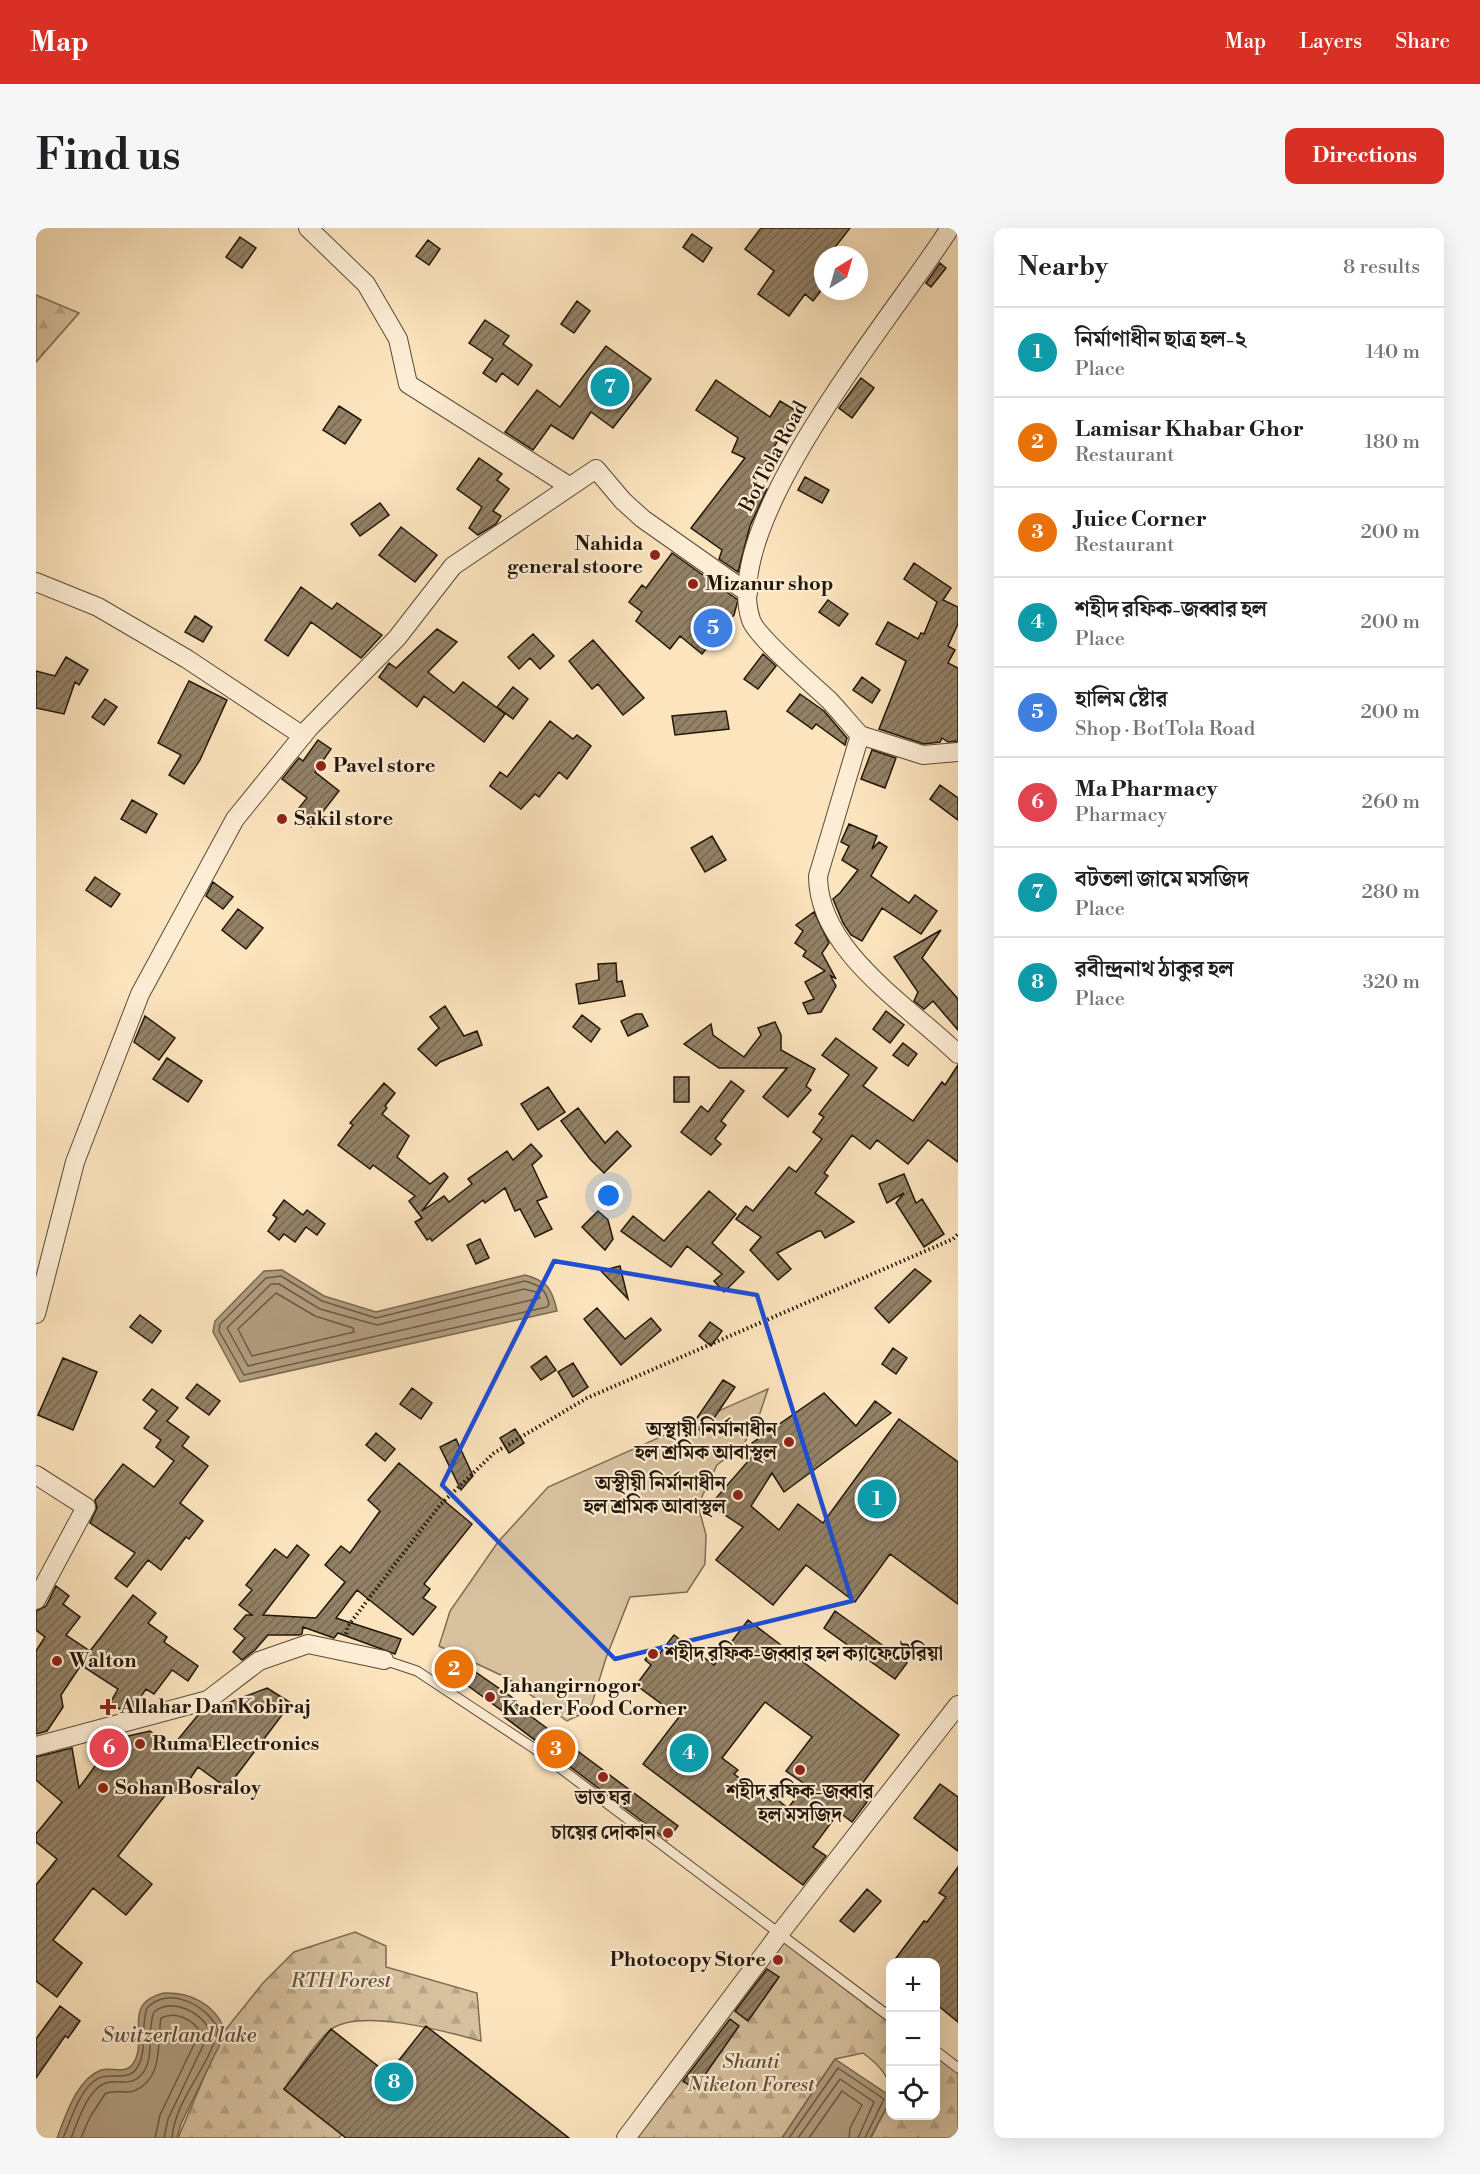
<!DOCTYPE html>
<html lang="en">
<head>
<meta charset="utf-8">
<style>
	body { margin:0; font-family:"Libre Bodoni","Noto Serif Bengali",serif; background:#f6f6f6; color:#202124 }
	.controls { position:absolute; right:18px; bottom:18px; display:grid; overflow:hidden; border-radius:12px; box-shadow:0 6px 24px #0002 }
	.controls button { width:54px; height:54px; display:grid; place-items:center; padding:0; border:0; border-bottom:2px solid #e0e0e0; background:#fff; color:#202124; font:30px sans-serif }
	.compass { position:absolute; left:778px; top:18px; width:54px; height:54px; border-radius:50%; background:#fff; box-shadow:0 6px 24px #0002; rotate:37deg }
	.you { position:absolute; left:573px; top:968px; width:21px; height:21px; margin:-15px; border:4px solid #fff; border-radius:50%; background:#1a73e8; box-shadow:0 0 0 9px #1a73e833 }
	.badge { display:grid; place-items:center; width:39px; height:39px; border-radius:50%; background:#d93025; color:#fff; font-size:20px; font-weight:700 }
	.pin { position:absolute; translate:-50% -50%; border:3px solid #fff; box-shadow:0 2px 6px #0006 }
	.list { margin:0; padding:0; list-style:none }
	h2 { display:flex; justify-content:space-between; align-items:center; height:78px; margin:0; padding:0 24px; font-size:26px }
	h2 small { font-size:20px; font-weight:400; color:#757577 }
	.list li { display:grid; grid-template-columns:39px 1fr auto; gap:18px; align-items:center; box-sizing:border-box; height:90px; padding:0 24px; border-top:2px solid #e0e0e0 }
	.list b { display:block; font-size:22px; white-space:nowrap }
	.list p { margin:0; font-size:20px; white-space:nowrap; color:#757577 }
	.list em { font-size:20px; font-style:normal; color:#757577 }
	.icon { flex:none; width:33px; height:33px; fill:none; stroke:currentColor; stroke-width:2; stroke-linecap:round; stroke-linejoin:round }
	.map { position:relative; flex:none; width:922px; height:1910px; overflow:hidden; border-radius:12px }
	header { display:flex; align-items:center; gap:36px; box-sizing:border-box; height:84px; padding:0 30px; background:#d93025; color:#fff }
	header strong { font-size:28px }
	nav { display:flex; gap:33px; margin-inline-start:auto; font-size:21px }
	.intro { display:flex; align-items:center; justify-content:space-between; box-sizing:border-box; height:144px; padding:0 36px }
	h1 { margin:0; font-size:42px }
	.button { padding:15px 27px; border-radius:12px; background:#d93025; color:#fff; font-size:21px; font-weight:700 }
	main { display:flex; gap:36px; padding:0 36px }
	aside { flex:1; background:#fff; border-radius:12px; box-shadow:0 6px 24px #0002 }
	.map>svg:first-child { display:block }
	.green { fill:#d7c19f; stroke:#7c6c53; stroke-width:1.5 }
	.forest { fill:url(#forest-firs); stroke:#7c6c53; stroke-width:1.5 }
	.water { fill:#b29e80; stroke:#786850; stroke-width:1.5 }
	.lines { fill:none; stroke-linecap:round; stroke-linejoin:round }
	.shore { stroke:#6a5a44; stroke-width:1.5 }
	.building { fill:url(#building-hatch); stroke:#211607; stroke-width:1.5; fill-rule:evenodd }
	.lane-casing { stroke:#584a35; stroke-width:11 }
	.street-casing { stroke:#584a35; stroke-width:20 }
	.path { stroke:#211607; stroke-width:4; stroke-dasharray:1.5 3; stroke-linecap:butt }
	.lane { stroke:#fdedd5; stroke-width:9 }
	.street { stroke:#fdedd5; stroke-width:18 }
	.marked { fill:none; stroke:#1d4ed8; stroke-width:4.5; stroke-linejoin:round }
	.poi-dot { fill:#8f2418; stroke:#fdedd5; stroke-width:2 }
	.labels { text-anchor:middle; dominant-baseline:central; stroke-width:4.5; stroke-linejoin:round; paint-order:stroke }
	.street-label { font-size:20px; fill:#211607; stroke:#fdedd5 }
	.poi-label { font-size:20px; font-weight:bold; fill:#211607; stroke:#fdedd5; text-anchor:start }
	.park-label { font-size:20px; font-style:italic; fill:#61523c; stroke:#fdedd5 }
	.water-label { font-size:21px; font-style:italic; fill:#5b4c37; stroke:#fdedd5 }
</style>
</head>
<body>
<header>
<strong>Map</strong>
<nav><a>Map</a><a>Layers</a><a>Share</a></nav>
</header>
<div class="intro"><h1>Find us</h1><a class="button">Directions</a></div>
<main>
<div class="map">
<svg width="922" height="1910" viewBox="0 0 922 1910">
	<defs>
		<pattern id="forest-firs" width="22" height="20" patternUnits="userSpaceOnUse" patternTransform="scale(1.5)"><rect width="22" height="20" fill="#d7c19f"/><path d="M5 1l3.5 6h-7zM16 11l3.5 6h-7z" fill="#b8a587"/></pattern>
		<pattern id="building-hatch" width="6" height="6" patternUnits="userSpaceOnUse" patternTransform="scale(1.5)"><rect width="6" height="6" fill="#938166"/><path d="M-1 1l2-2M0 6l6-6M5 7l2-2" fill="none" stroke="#786952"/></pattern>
	</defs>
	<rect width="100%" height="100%" fill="#fce4be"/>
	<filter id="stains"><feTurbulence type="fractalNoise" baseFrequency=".00333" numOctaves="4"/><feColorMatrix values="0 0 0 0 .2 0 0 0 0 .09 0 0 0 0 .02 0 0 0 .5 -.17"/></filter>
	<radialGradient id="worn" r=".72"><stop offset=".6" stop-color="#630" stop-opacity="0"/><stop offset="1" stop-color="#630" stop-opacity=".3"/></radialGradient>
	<path class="green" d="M732 1161 724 1185 708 1216 681 1237 662 1277 670 1307 669 1336 651 1364 594 1369 570 1430 554 1482 531 1493 471 1450 403 1418 414 1383 462 1314 512 1259Z"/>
	<path class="forest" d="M0 67 43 85 0 134Z
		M319 1704 350 1718V1739L441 1765 445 1813C412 1804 324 1779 294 1802 280 1813 260 1846 248 1861L306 1906 303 1910H142L187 1805 227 1755 258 1724Z
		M744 1705 854 1789V1860C851 1844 839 1834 827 1825L799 1831 746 1910H590Z
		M900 1823 922 1840V1910H835L854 1873V1888H900Z"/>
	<path class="water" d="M246 1042 288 1068 340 1084 489 1047C511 1053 516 1060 521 1083L204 1154 177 1104 179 1093 228 1043Z
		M128 1765C154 1764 178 1776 188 1800L183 1818 145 1896 141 1910H21C30 1887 40 1852 65 1842 75 1839 89 1846 96 1837 115 1812 83 1776 128 1765Z
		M799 1831 854 1868V1873L834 1910H746Z"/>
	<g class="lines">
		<path class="shore" d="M245 1048 286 1073 340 1090 489 1053C503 1057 510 1061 513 1076L511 1079 208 1147 183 1103 184 1096 230 1050Z
			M235 1056H243L284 1081 341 1097 488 1061 500 1064 504 1070 212 1138 191 1100Z
			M240 1065 279 1088 317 1100 318 1104 216 1128 202 1101Z
			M27 1910C35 1892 42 1866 58 1853 71 1842 92 1855 101 1840 112 1823 104 1799 111 1780 132 1757 171 1777 182 1801 174 1839 139 1871 136 1910
			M35 1910C42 1894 51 1861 70 1855 82 1851 94 1859 105 1847 120 1831 110 1803 118 1784 136 1769 165 1784 174 1803L132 1891 128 1910
			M45 1910 54 1889 69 1866C78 1861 88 1866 98 1863 128 1851 121 1815 125 1790 139 1783 157 1791 164 1804L124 1887 119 1910
			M753 1910 802 1840 848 1871 829 1910
			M762 1910 804 1851 838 1874 822 1910
			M773 1910 806 1863 826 1877 814 1900 813 1910"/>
	</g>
	<path class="building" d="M725 0H814L793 27H787V35L780 44 787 49V60L777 73 769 66 753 88 722 66 738 43 709 21Z
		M656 6 676 20 667 34 647 19Z
		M204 9 220 20 206 40 190 29Z
		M392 12 404 21 393 37 380 28Z
		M904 35 910 40 895 59 890 55Z
		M541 73 554 83 538 105 525 96Z
		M449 92 473 108 467 116 496 137 482 157 466 145 460 154 447 145 457 131 433 115Z
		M570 118 615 151 577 200 555 184 537 211 515 197 497 222 469 204 501 162 524 179Z
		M825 150 838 160 816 190 803 180Z
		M680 152 734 189 744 173 759 182 718 255 731 261 714 298 702 344 683 331 686 322 655 300 709 230 696 224 702 210 660 182Z
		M303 178 325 192 309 216 287 202Z
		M443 230 466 246 461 252 473 261 457 283 465 288 460 296 442 307 433 300 446 279 421 261Z
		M769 249 793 262 786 275 762 262Z
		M344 275 353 287 324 308 315 296Z
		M365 299 401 327 379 354 343 327Z
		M636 325 702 372 698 387 666 426 644 408 634 421 600 393 606 384 593 374 606 357 610 360Z
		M878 335 915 360 907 372 922 379V396L912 418 919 422 912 435 922 440V513L912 514 906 510 904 514 888 516 843 501 870 433 840 416 852 394 882 411 885 405 888 406 901 374 868 351Z
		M265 359 296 381 301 375 346 407 325 430 275 394 252 428 229 412Z
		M792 372 812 386 803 398 783 384Z
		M159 388 176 399 167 414 149 404Z
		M401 401 421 414 392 444 418 465 427 454 469 486 448 514 388 468 381 479 343 449 353 435 360 440Z
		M497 406 518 428 504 441 494 430 483 441 472 429Z
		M557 412 608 470 587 487 562 456 556 461 533 433Z
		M727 426 740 438 722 461 708 451Z
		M30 429 52 442 43 457 39 454 28 486 0 480V443L19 448Z
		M826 449 844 462 836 475 817 462Z
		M153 453 191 472 164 532 148 556 133 547 145 527 122 515Z
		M477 459 492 471 477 491 461 479Z
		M764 466 788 483 811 510 809 517 780 496 776 501 751 483Z
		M69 471 81 479 68 497 56 489Z
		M690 483 693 501 639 507 636 488Z
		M514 493 537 511 541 507 555 518 531 551 523 544 503 569 499 566 485 581 454 558 464 544 471 549Z
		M282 512 295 521 279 544 303 563 275 599 258 586 271 570 246 551 263 530 267 533Z
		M836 522 860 530 849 560 825 551Z
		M904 557 922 570V592L894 571Z
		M96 572 121 586 110 605 85 591Z
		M813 596 841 608 836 621 843 614 851 619 835 648 873 675 879 667 901 683 885 706 846 680 826 713 815 707 807 695 797 671 804 665 822 642 806 632 813 618 805 614Z
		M676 608 690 632 669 644 655 620Z
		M59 649 84 666 75 679 50 662Z
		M177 654 197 669 187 681 170 668Z
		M202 681 227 700 210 721 186 702Z
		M778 684 793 715 786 725 800 751 794 747 800 758 785 784 772 786 767 775 778 771 769 754 789 743 767 728 770 723 759 715 767 703 760 697Z
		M905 702 886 730 922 771V802L897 773 888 781 878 773 882 764 858 729Z
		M580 735 581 754 586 753 589 768 543 776 540 756 563 752 562 736Z
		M409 778 428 808 441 803 446 817 404 834 400 838 382 821 403 800 394 789Z
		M850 783 868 797 854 815 837 801Z
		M600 786H606L612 798 592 808 585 793Z
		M546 787 564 801 555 814 537 799Z
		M109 788 139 810 123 832 98 814Z
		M739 794 745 807V822L779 841 770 858 775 862 752 889 727 869 751 840H683L648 816 675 796 677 807 708 829 725 807 722 800Z
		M800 810 841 840 827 858 877 893 906 854 909 857 922 837V934L892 912 872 936 841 912 834 921 816 907 788 945 792 948 779 965 818 994 789 1010 785 1003H782L741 1025 755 1041 742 1052 714 1022 725 1009 700 991 710 978 717 983 753 939 760 944 786 911 777 904 788 889 783 886 813 847 786 827Z
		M867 815 881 826 872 838 857 827Z
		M131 830 166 853 152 874 117 851Z
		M638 849H653V874H638Z
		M695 853 708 863 685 893 690 897 679 911 685 916 675 927 645 904 665 878 672 884Z
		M348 855 359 865 349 878 351 880 346 886 373 908 361 929 394 956 408 945 412 949 386 983 408 968 413 974 436 956 432 951 471 923 477 932 495 916 506 928 496 937 511 969 501 973 516 1001 499 1009 484 981 479 983 469 960 449 975 447 972 396 1013 394 1010 391 1012 379 994 386 990 373 973 379 968 337 937 334 941 302 917 317 897 314 895Z
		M512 859 529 884 502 902 485 876Z
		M542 880 569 915 581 903 595 918 568 945 554 931 525 893Z
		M868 946 880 975 886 971 908 1006 888 1019 860 975 868 965 851 975 843 956Z
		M673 963 700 986 676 1015 708 1044 688 1064 678 1053 686 1046 651 1018 635 1039 585 1003 597 988 628 1013Z
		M248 972 267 987 271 982 289 996 281 1007 270 999 259 1014 248 1006 243 1012 232 1003 241 990 237 987Z
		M562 983 572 992 577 1011 569 1022 546 999Z
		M444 1011 453 1030 440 1036 431 1017Z
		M584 1038 592 1071 565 1043Z
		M879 1041 895 1053 853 1095 839 1080Z
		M561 1080 589 1111 615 1090 625 1102 585 1137 548 1091Z
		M104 1087 125 1103 116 1115 94 1099Z
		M674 1094 686 1103 675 1118 663 1108Z
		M857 1120 871 1130 860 1146 846 1136Z
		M510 1128 520 1142 505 1152 495 1139Z
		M27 1130 61 1144 37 1202 2 1187Z
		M537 1135 552 1159 537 1169 522 1144Z
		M687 1152 699 1159 668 1205 656 1197Z
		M161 1156 184 1173 173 1187 150 1170Z
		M376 1160 396 1175 385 1191 364 1176Z
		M116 1161 142 1180 131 1193 153 1209 146 1218 172 1238 144 1275 167 1293 153 1311 150 1309 125 1342 112 1332 91 1359 79 1350 99 1325 54 1295 61 1280 59 1272 87 1236 118 1259 138 1233 120 1219 125 1212 108 1200 121 1183 107 1172Z
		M788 1165 820 1198 839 1173 855 1185 748 1264 736 1245 715 1278 743 1302 762 1276 787 1295 863 1191 922 1234V1376L854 1326 819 1374 770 1337 737 1377 680 1332 707 1299 674 1277 721 1223 716 1215Z
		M479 1201 488 1215 473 1225 464 1210Z
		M340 1205 359 1221 349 1233 330 1217Z
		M420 1211 437 1248 425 1262 404 1219Z
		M363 1235 436 1296 388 1356 394 1361 387 1370 400 1379 377 1407 321 1362 300 1390 365 1411 359 1426 302 1405 298 1410 267 1399 266 1406 263 1407H232L219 1422 206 1432 197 1424 209 1410 198 1401 210 1387H216L203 1377 216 1362 210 1357 239 1321 251 1330 261 1317 273 1327 227 1387 280 1390 309 1354 289 1337 305 1318 314 1325 344 1283 332 1272Z
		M20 1358 33 1368 27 1376 44 1389 30 1407 54 1423 97 1367 120 1385 112 1395 131 1409 128 1414 162 1438 152 1453 136 1442 118 1466 110 1461 97 1480 87 1483 74 1475 82 1461 45 1437 25 1467 27 1479 11 1503 0 1506V1423L9 1409 0 1402V1383L10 1378Z
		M799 1383 871 1435 859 1451 788 1400Z
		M712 1392 863 1507 819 1565 831 1574 816 1594 803 1584 777 1619 790 1628 767 1657 607 1536 643 1489 600 1457 615 1437 609 1432 618 1420 624 1425 638 1407 678 1437ZM729 1474 776 1509 750 1543 770 1557 752 1580 738 1569 735 1573 698 1546 702 1542 686 1530Z
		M415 1427 477 1470 475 1472 500 1492 642 1598 631 1612 467 1488 469 1485 424 1452 422 1455 404 1443Z
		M231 1460 255 1475 191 1560 162 1539 143 1567 134 1561 82 1628 116 1656 90 1687 57 1660 17 1712 46 1735 21 1769 0 1753V1657L21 1631 0 1614V1606L26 1574 0 1552V1529L36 1520 43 1560 79 1511 114 1503 135 1520 163 1486Z
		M904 1556 922 1569V1623L878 1590Z
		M922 1639V1794L900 1776V1734H857L888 1693 891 1694 910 1669 903 1665Z
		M831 1661 845 1673 818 1704 804 1693Z
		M731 1741 743 1749 712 1793 699 1783Z
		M24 1778 44 1793 32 1810 29 1808 0 1850V1811Z
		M694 1791 703 1798 659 1861 647 1853Z
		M390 1798 533 1910H310L248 1861 295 1801 352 1846Z"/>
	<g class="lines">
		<g class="lane-casing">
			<path id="lane" d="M348 1432 381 1443 499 1521 854 1789
				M900 1823 922 1840"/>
		</g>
		<g class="street-casing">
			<path id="street" d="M272 0 330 56 362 111 372 156 533 258
				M0 354 62 379 151 431 267 508
				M824 507C814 496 804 484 794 473 778 458 720 408 715 392 682 294 862 83 914 0
				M824 507 782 648C782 723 873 778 922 826
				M824 507 887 527 922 524
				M0 1086 39 934 104 766 199 591 273 500 361 410 417 338 560 241 587 273 607 291 712 365
				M0 1247 50 1279 0 1372
				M0 1518 172 1472 223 1433 272 1416 348 1432
				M590 1910 744 1705 922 1477"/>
		</g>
		<path class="path" d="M310 1406 312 1398 404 1277 458 1225 551 1170 917 1011 922 1006"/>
		<use href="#lane" class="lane"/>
		<use href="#street" class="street"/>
	</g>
	<path class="marked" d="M518 1033 721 1067 816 1373 579 1431 406 1257Z"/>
	<g class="poi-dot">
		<circle cx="619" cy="327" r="6"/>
		<circle cx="657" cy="356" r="6"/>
		<circle cx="285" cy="538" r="6"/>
		<circle cx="246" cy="591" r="6"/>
		<circle cx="753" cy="1214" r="6"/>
		<circle cx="702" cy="1267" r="6"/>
		<circle cx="617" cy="1426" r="6"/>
		<circle cx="21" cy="1433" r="6"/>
		<circle cx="454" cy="1469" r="6"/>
		<path d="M69 1470h6v6h6v6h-6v6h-6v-6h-6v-6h6z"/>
		<circle cx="104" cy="1516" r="6"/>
		<circle cx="764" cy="1542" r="6"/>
		<circle cx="567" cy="1549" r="6"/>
		<circle cx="67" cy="1560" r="6"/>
		<circle cx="632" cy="1605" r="6"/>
		<circle cx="742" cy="1732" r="6"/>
	</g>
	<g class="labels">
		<g class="street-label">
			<text transform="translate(738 229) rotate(-62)">BotTola Road</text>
		</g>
		<g class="poi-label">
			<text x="607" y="316" text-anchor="end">Nahida<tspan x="607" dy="23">general stoore</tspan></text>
			<text x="669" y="356">Mizanur shop</text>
			<text x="297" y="538">Pavel store</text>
			<text x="258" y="591">Sakil store</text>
			<text x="741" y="1202" text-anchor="end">অস্থায়ী নির্মানাধীন<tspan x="741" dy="23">হল শ্রমিক আবাস্থল</tspan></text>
			<text x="690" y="1256" text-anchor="end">অস্থীয়ী নির্মানাধীন<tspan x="690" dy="23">হল শ্রমিক আবাস্থল</tspan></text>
			<text x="629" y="1426">শহীদ রফিক-জব্বার হল ক্যাফেটেরিয়া</text>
			<text x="33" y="1433">Walton</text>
			<text x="466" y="1458">Jahangirnogor<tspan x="466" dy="23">Kader Food Corner</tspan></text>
			<text x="84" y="1479">Allahar Dan Kobiraj</text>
			<text x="116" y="1516">Ruma Electronics</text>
			<text x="79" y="1560">Sohan Bosraloy</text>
			<text x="764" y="1564" text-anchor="middle">শহীদ রফিক-জব্বার<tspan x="764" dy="23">হল মসজিদ</tspan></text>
			<text x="567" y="1570" text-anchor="middle">ভাত ঘর</text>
			<text x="620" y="1605" text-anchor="end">চায়ের দোকান</text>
			<text x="730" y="1732" text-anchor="end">Photocopy Store</text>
		</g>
		<g class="park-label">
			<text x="305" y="1753">RTH Forest</text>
			<text x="715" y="1834">Shanti<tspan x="715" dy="23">Niketon Forest</tspan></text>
		</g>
		<g class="water-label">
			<text x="143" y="1808">Switzerland lake</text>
		</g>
	</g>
	<rect width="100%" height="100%" filter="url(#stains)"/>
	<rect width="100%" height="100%" fill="url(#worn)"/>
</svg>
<div class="controls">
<button>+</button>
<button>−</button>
<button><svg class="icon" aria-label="locate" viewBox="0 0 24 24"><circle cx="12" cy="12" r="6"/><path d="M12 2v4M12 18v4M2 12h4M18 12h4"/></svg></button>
</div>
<svg class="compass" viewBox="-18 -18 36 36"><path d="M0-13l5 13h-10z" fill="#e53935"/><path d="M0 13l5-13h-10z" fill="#757577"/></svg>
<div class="you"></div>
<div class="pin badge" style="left:841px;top:1271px;background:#0f9aa8">1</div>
<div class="pin badge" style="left:418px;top:1441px;background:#e8710a">2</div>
<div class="pin badge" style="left:520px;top:1521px;background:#e8710a">3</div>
<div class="pin badge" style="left:653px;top:1525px;background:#0f9aa8">4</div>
<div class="pin badge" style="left:677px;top:400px;background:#3f7fe0">5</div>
<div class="pin badge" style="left:73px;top:1520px;background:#e0444e">6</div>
<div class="pin badge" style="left:574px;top:159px;background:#0f9aa8">7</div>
<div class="pin badge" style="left:358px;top:1854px;background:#0f9aa8">8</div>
</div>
<aside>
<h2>Nearby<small>8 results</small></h2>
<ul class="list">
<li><span class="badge" style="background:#0f9aa8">1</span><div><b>নির্মাণাধীন ছাত্র হল-২</b><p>Place</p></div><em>140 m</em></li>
<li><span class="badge" style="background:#e8710a">2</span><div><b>Lamisar Khabar Ghor</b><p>Restaurant</p></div><em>180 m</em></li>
<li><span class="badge" style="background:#e8710a">3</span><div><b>Juice Corner</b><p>Restaurant</p></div><em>200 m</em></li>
<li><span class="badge" style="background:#0f9aa8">4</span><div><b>শহীদ রফিক-জব্বার হল</b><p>Place</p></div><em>200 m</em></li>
<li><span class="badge" style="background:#3f7fe0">5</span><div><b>হালিম ষ্টোর</b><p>Shop · BotTola Road</p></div><em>200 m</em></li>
<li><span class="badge" style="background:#e0444e">6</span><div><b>Ma Pharmacy</b><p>Pharmacy</p></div><em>260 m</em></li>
<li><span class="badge" style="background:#0f9aa8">7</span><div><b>বটতলা জামে মসজিদ</b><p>Place</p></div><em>280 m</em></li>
<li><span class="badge" style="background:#0f9aa8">8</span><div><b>রবীন্দ্রনাথ ঠাকুর হল</b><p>Place</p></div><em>320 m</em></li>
</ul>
</aside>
</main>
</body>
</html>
